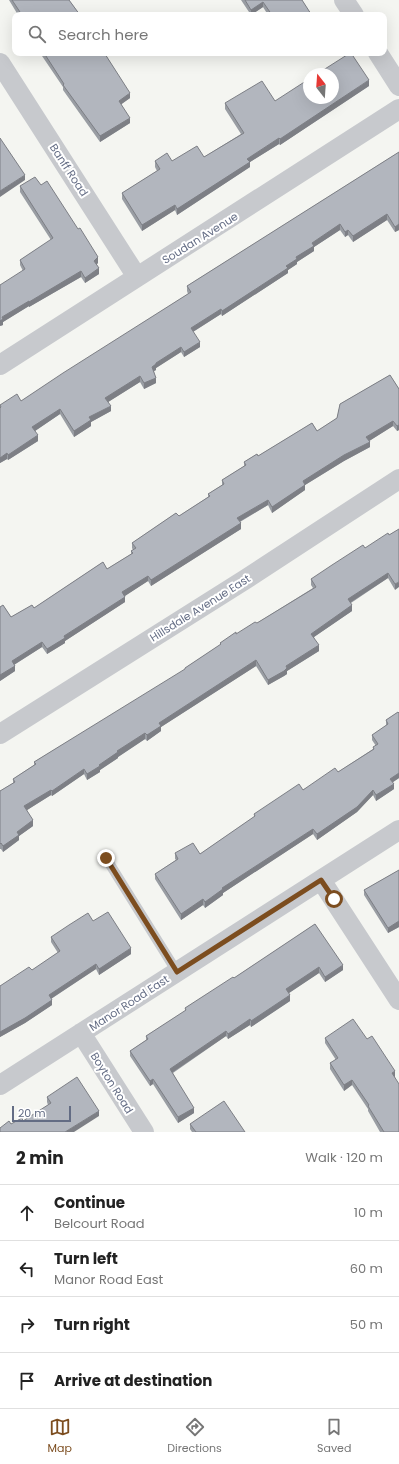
<!DOCTYPE html>
<html lang="en">
<head>
<meta charset="utf-8">
<style>
	body { margin:0; font-family:Poppins,sans-serif; background:#f6f6f6; color:#222 }
	.compass { position:absolute; left:303px; top:68px; width:36px; height:36px; border-radius:50%; background:#fff; box-shadow:0 4px 16px #0002; rotate:343deg }
	.scale { position:absolute; left:12px; bottom:10px; width:59px; box-sizing:border-box; padding-left:4px; border:2px solid #636c84; border-top:0; font-size:11px; line-height:14px; white-space:nowrap; color:#636c84; -webkit-text-stroke:3px #fff; paint-order:stroke }
	.stop { position:absolute; width:12px; height:12px; margin:-9px; border:3px solid #7c4d1f; border-radius:50%; background:#fff }
	.stop.end { background:#7c4d1f; border-color:#fff; box-shadow:0 1px 4px #0008 }
	.list { margin:0; padding:0; list-style:none }
	h2 { display:flex; justify-content:space-between; align-items:center; height:52px; margin:0; padding:0 16px; font-size:17px }
	h2 small { font-size:13px; font-weight:400; color:#767676 }
	.list li { display:grid; grid-template-columns:26px 1fr auto; gap:12px; align-items:center; box-sizing:border-box; height:56px; padding:0 16px; border-top:1px solid #e0e0e0 }
	.list b { display:block; font-size:15px; white-space:nowrap }
	.list p { margin:0; font-size:13px; white-space:nowrap; color:#767676 }
	.list em { font-size:13px; font-style:normal; color:#767676 }
	.icon { flex:none; width:22px; height:22px; fill:none; stroke:currentColor; stroke-width:2; stroke-linecap:round; stroke-linejoin:round }
	.map { position:relative; flex:none; width:399px; height:1132px; overflow:hidden }
	.search { position:absolute; background:#fff; box-shadow:0 4px 16px #0002; left:12px; right:12px; top:12px; height:44px; display:flex; align-items:center; gap:10px; box-sizing:border-box; padding:0 14px; border-radius:8px; color:#767676; font-size:15px }
	.sheet { height:276px; background:#fff }
	nav { display:flex; justify-content:space-around; align-items:center; box-sizing:border-box; height:56px; border-top:1px solid #e0e0e0; background:#fff; font-size:11px; color:#767676 }
	nav a { display:grid; justify-items:center; gap:2px }
	nav .on { color:#7c4d1f }
	.map>svg:first-child { display:block }
	.lines { fill:none; stroke-linecap:round; stroke-linejoin:round }
	.service { stroke:#c7c9cd; stroke-width:10 }
	.minor { stroke:#c7c9cd; stroke-width:20 }
	.wall { fill:#999da3 }
	.shaded-wall { fill:#7d7f85 }
	.building { fill:#b2b6be; stroke:#7d7f85 }
	.route { stroke:#7c4d1f; stroke-width:5 }
	.labels { text-anchor:middle; dominant-baseline:central; stroke-width:4; stroke-linejoin:round; paint-order:stroke }
	.street-label { font-size:11px; fill:#636c84; stroke:#fff }
</style>
</head>
<body>
<div class="map">
<svg width="399" height="1132" viewBox="0 0 399 1132">
	<rect width="100%" height="100%" fill="#f4f5f1"/>
	<g class="lines">
		<path class="service" d="M106 858 177 972"/>
		<path class="minor" d="M344 0 354 15
			M378 53 399 86
			M0 63 137 277
			M0 365 399 109
			M0 734 246 579 399 479
			M321 880 399 1000
			M81 1033 144 1132
			M0 1085 399 830"/>
	</g>
	<path class="wall" d="M9 0H69L80 15H18Z
		M241 0H302L311 15H268L263 7 251 15Z
		M40 53H106V55L130 98 121 104 130 123 100 142 63 90V87Z
		M369 86 280 145 279 144 250 162V167L177 215 175 210 142 231 122 199V193L157 171 155 167V161H172L204 157 241 134 225 109V103L275 101Z
		M399 152V230L395 232 387 220 353 242 348 235 345 237 340 230 314 247V251L297 262V264L288 270V273L222 316 221 314 193 332 200 347 184 357 181 352 156 368V370L154 371 156 383 144 389 140 382 108 402 111 411 91 422V426L74 437 60 414 35 431 38 441 8 460 7 459 0 463V405L21 401 188 294 187 291V286Z
		M41 185 98 263 97 264 99 274 85 283 81 277 29 307V306L3 322V325L0 326 23 271 20 265V260L51 240 20 192V186Z
		M390 375 399 389V430L397 431 393 426 369 441 370 442V447L344 461 305 485V490L272 513 268 505 240 522 241 523V529L151 586 148 581 124 596 125 602 65 641V643L47 654 42 647 14 665 15 666V671L0 681V607L3 605 11 617 32 605 34 608 103 562 107 569 131 554V551L133 550 132 548V543L176 513 179 516 208 497V494L222 485V480L244 466V462L257 454 258 456 312 423 317 431 337 418 340 404Z
		M399 529 395 590 388 578 351 603 352 611 314 637 319 651 287 671V674L284 676 268 685 256 666 161 727V731L147 741 145 739 118 757V758L100 770V772L87 780 84 774 52 796 51 795 27 810 33 826 19 836V840L3 852 1 849H0V791L13 783V779L34 765V762L185 670V668L220 645V643L257 623 313 588 311 585V579L365 548 389 535Z
		M398 712 399 778 393 782 394 789 376 801 373 795 357 812 317 840 313 834 223 893V895L205 908 203 905 181 920 155 879V874L176 860 175 859V853L200 854 254 817V814L338 772 373 749V747L376 746 372 740V735L386 726V720Z
		M399 870V927L388 933 364 895V890Z
		M93 921 131 954 99 975 96 969 51 999 52 1005 25 1023 0 1037V986L32 970 58 953 51 942V937Z
		M315 924 343 970 325 982 319 973 289 993 290 1001 251 1027 250 1025 228 1039 226 1036 173 1073 194 1113 178 1123 153 1084 150 1086 130 1056V1051L146 1040V1036L185 1011V1008L234 978Z
		M325 1038 367 1039 395 1077 399 1132H380L368 1111V1109L352 1085 344 1091 330 1069V1063L336 1060 325 1043Z
		M47 1097 99 1116 11 1124 23 1121 48 1105 47 1102Z
		M190 1124 245 1132H192L190 1129Z"/>
	<path class="shaded-wall" d="M263 2V7L251 15V10Z
		M369 80V86L280 145V139Z
		M130 93V98L119 106V101Z
		M130 118V123L100 142V136Z
		M279 138V144L250 162V167L177 215V209L247 159Z
		M25 175V180L0 197V191Z
		M175 205V210L142 231V225Z
		M387 214V220L353 242V236Z
		M340 224V230L314 247V251L297 262V264L288 270V273L222 316V311L286 266 312 243Z
		M399 224V230L395 232V227Z
		M348 230V235L345 237V232Z
		M98 257V263L94 266V261Z
		M99 268V274L85 283V278Z
		M81 271V277L29 307V302Z
		M29 301V306L3 322V325L0 326V321L2 317Z
		M221 309V314L191 333V328Z
		M200 342V347L184 357V352Z
		M181 347V352L156 368V370L152 372V367L156 363Z
		M140 376V382L105 404V398Z
		M156 378V383L144 389V383Z
		M111 406V411L91 422V426L74 437V431L89 417Z
		M60 409V414L32 433V427Z
		M393 421V426L366 443V437Z
		M399 425V430L397 431V426Z
		M38 435V441L8 460V455Z
		M370 442V447L344 461 305 485V490L272 513V507L303 481 344 455Z
		M7 453V459L0 463V458Z
		M268 500V505L237 523V518Z
		M241 523V529L151 586V580Z
		M388 573V578L348 604V599Z
		M148 576V581L122 598V592Z
		M399 582V587L395 590V584Z
		M125 597V602L65 641V643L47 654V649L64 636Z
		M352 605V611L311 639V634Z
		M42 642V647L12 666V661Z
		M319 645V651L287 671V674L284 676 268 685V680L286 666Z
		M256 660V666L161 727V731L147 741V735L159 723Z
		M15 666V671L0 681V675Z
		M145 733V739L118 757V758L100 770V772L87 780V774L99 765 117 751Z
		M84 769V774L52 796V791Z
		M399 773V778L390 784V779Z
		M394 784V789L376 801V795Z
		M51 790V795L24 812V806Z
		M373 790V795L357 812 317 840V834Z
		M33 820V826L19 836V840L3 852V846L17 832Z
		M313 829V834L223 893V895L205 908V902L222 888Z
		M203 899V905L181 920V914Z
		M399 921V927L388 933V928Z
		M131 948V954L99 975V969Z
		M96 964V969L49 1000V995Z
		M343 965V970L325 982V977Z
		M319 967V973L286 995V989Z
		M290 995V1001L251 1027V1021Z
		M52 1000V1005L25 1023 0 1037V1032Z
		M250 1019V1025L228 1039V1034Z
		M226 1031V1036L170 1074V1069Z
		M395 1071V1077L392 1079V1073Z
		M153 1079V1084L150 1086V1081Z
		M352 1080V1085L344 1091V1085Z
		M194 1108V1113L178 1123V1117Z
		M99 1111V1116L74 1132H65Z"/>
	<path class="building" d="M12 0H69L80 15H22Z
		M245 0H302L311 14 309 15H272L263 2 251 10Z
		M44 53H106L105 54 130 93 119 101 130 118 100 136 63 85 64 84Z
		M350 53H351L369 80 280 139 279 138 247 159 250 162 177 209 175 205 142 225 122 193 160 169 155 161 167 153 172 161 197 146 204 157 244 133 225 103 262 81 275 101 309 79V98H333V74H317Z
		M0 138 25 175 0 191Z
		M399 152V224L395 227 387 214 353 236 348 230 345 232 340 224 312 243 314 246 296 257 297 259 286 266 288 268 222 311 221 309 191 328 200 342 184 352 181 347 156 363V364L152 367 156 378 144 383 140 376 105 398 111 406 89 417 91 420 74 431 60 409 32 427 38 435 8 455 7 453 0 458V408L1 407 0 405 17 394 21 401 63 373 191 292 187 286Z
		M35 177 41 185 47 181 78 229 80 228 98 257 94 261 99 268 85 278 81 271 29 302V301L2 317 3 319 0 321V285L25 269 20 260 53 238 20 186Z
		M390 375 399 389V425L397 426 393 421 366 437 370 442 344 455 303 481 305 485 272 507 268 500 237 518 241 523 151 580 148 576 122 592 125 597 64 636 65 638 47 649 42 642 12 661 15 666 0 675V607L3 605 11 617 32 605 34 608 103 562 107 569 133 553 131 551 136 548 132 543 176 513 179 516 210 496 208 494 224 484 222 480 246 465 244 462 257 454 258 456 312 423 317 431 337 418 340 404Z
		M399 529V582L395 584 388 573 348 599 352 605 311 634 319 645 286 666 287 668 284 671 268 680 256 660 159 723 161 726 147 735 145 733 117 751 118 752 99 765 100 766 87 774 84 769 52 791 51 790 24 806 33 820 17 832 19 835 3 846 1 843 0 844V791L15 782 13 779 36 764 34 762 185 669V668L221 644 220 643 236 632V634L255 622 257 623 316 587 311 579 332 565 363 545 365 548 388 533 389 535Z
		M398 712 399 713V773L390 779 394 784 376 795 373 790 357 807 317 834 313 829 222 888 223 889 205 902 203 899 181 914 155 874 178 859 175 853 193 843 200 854 255 816 254 814 299 784 303 790 335 768 338 772 374 749 373 747 378 744 372 735 388 724 386 720Z
		M399 870V921L388 928 364 890Z
		M108 912 131 948 99 969 96 964 49 995 52 1000 25 1018 0 1032V986L29 967 32 970 60 951 51 937 69 925 88 913 93 921Z
		M315 924 343 965 325 977 319 967 286 989 290 995 251 1021 250 1019 228 1034 226 1031 170 1069 194 1108 178 1117 153 1079 150 1081 130 1051 148 1039 146 1036 186 1010 185 1008 233 977 234 978Z
		M353 1019 367 1039 372 1036 395 1071 392 1073 399 1084V1132H384L368 1106 369 1105 352 1080 344 1085 330 1063 338 1058 325 1038Z
		M77 1077 99 1111 65 1132H0V1128L9 1121 11 1124 22 1118 23 1121 51 1103 47 1097Z
		M224 1101 245 1132H196L190 1124Z"/>
	<g class="lines">
		<path class="route" d="M106 858 177 972 321 880 334 899"/>
	</g>
	<g class="labels">
		<g class="street-label">
			<text transform="translate(69 170) rotate(57)">Banff Road</text>
			<text transform="translate(200 238) rotate(-32)">Soudan Avenue</text>
			<text transform="translate(200 608) rotate(-32)">Hillsdale Avenue East</text>
			<text transform="translate(129 1003) rotate(-33)">Manor Road East</text>
			<text transform="translate(112 1083) rotate(58)">Boyton Road</text>
		</g>
	</g>
</svg>
<svg class="compass" viewBox="-18 -18 36 36"><path d="M0-13l5 13h-10z" fill="#e53935"/><path d="M0 13l5-13h-10z" fill="#767676"/></svg>
<div class="scale">20 m</div>
<div class="stop" style="left:334px;top:899px"></div>
<div class="stop end" style="left:106px;top:858px"></div>
<div class="search"><svg class="icon" aria-label="search" viewBox="0 0 24 24"><circle cx="10" cy="10" r="6"/><path d="M15 15l6 6"/></svg>Search here</div>
</div>
<section class="sheet">
<h2>2 min<small>Walk · 120 m</small></h2>
<ul class="list">
<li><svg class="icon" aria-label="ahead" viewBox="0 0 24 24"><path d="M12 20V5M6 11l6-6 6 6"/></svg><div><b>Continue</b><p>Belcourt Road</p></div><em>10 m</em></li>
<li><svg class="icon" aria-label="left" viewBox="0 0 24 24"><path d="M17 20v-9H6M10 6l-5 5 5 5"/></svg><div><b>Turn left</b><p>Manor Road East</p></div><em>60 m</em></li>
<li><svg class="icon" aria-label="right" viewBox="0 0 24 24"><path d="M7 20v-9h11M14 6l5 5-5 5"/></svg><div><b>Turn right</b></div><em>50 m</em></li>
<li><svg class="icon" aria-label="arrive" viewBox="0 0 24 24"><path d="M6 21V4h12l-3 4 3 4H6"/></svg><div><b>Arrive at destination</b></div></li>
</ul>
</section>
<nav>
<a class="on"><svg class="icon" aria-label="map" viewBox="0 0 24 24"><path d="M3 6l6-2 6 2 6-2v14l-6 2-6-2-6 2zM9 4v14M15 6v14"/></svg>Map</a>
<a><svg class="icon" aria-label="directions" viewBox="0 0 24 24"><path d="M12 3l9 9-9 9-9-9zM9 14v-3h6M13 9l2 2-2 2"/></svg>Directions</a>
<a><svg class="icon" aria-label="saved" viewBox="0 0 24 24"><path d="M7 4h10v16l-5-4-5 4z"/></svg>Saved</a>
</nav>
</body>
</html>
